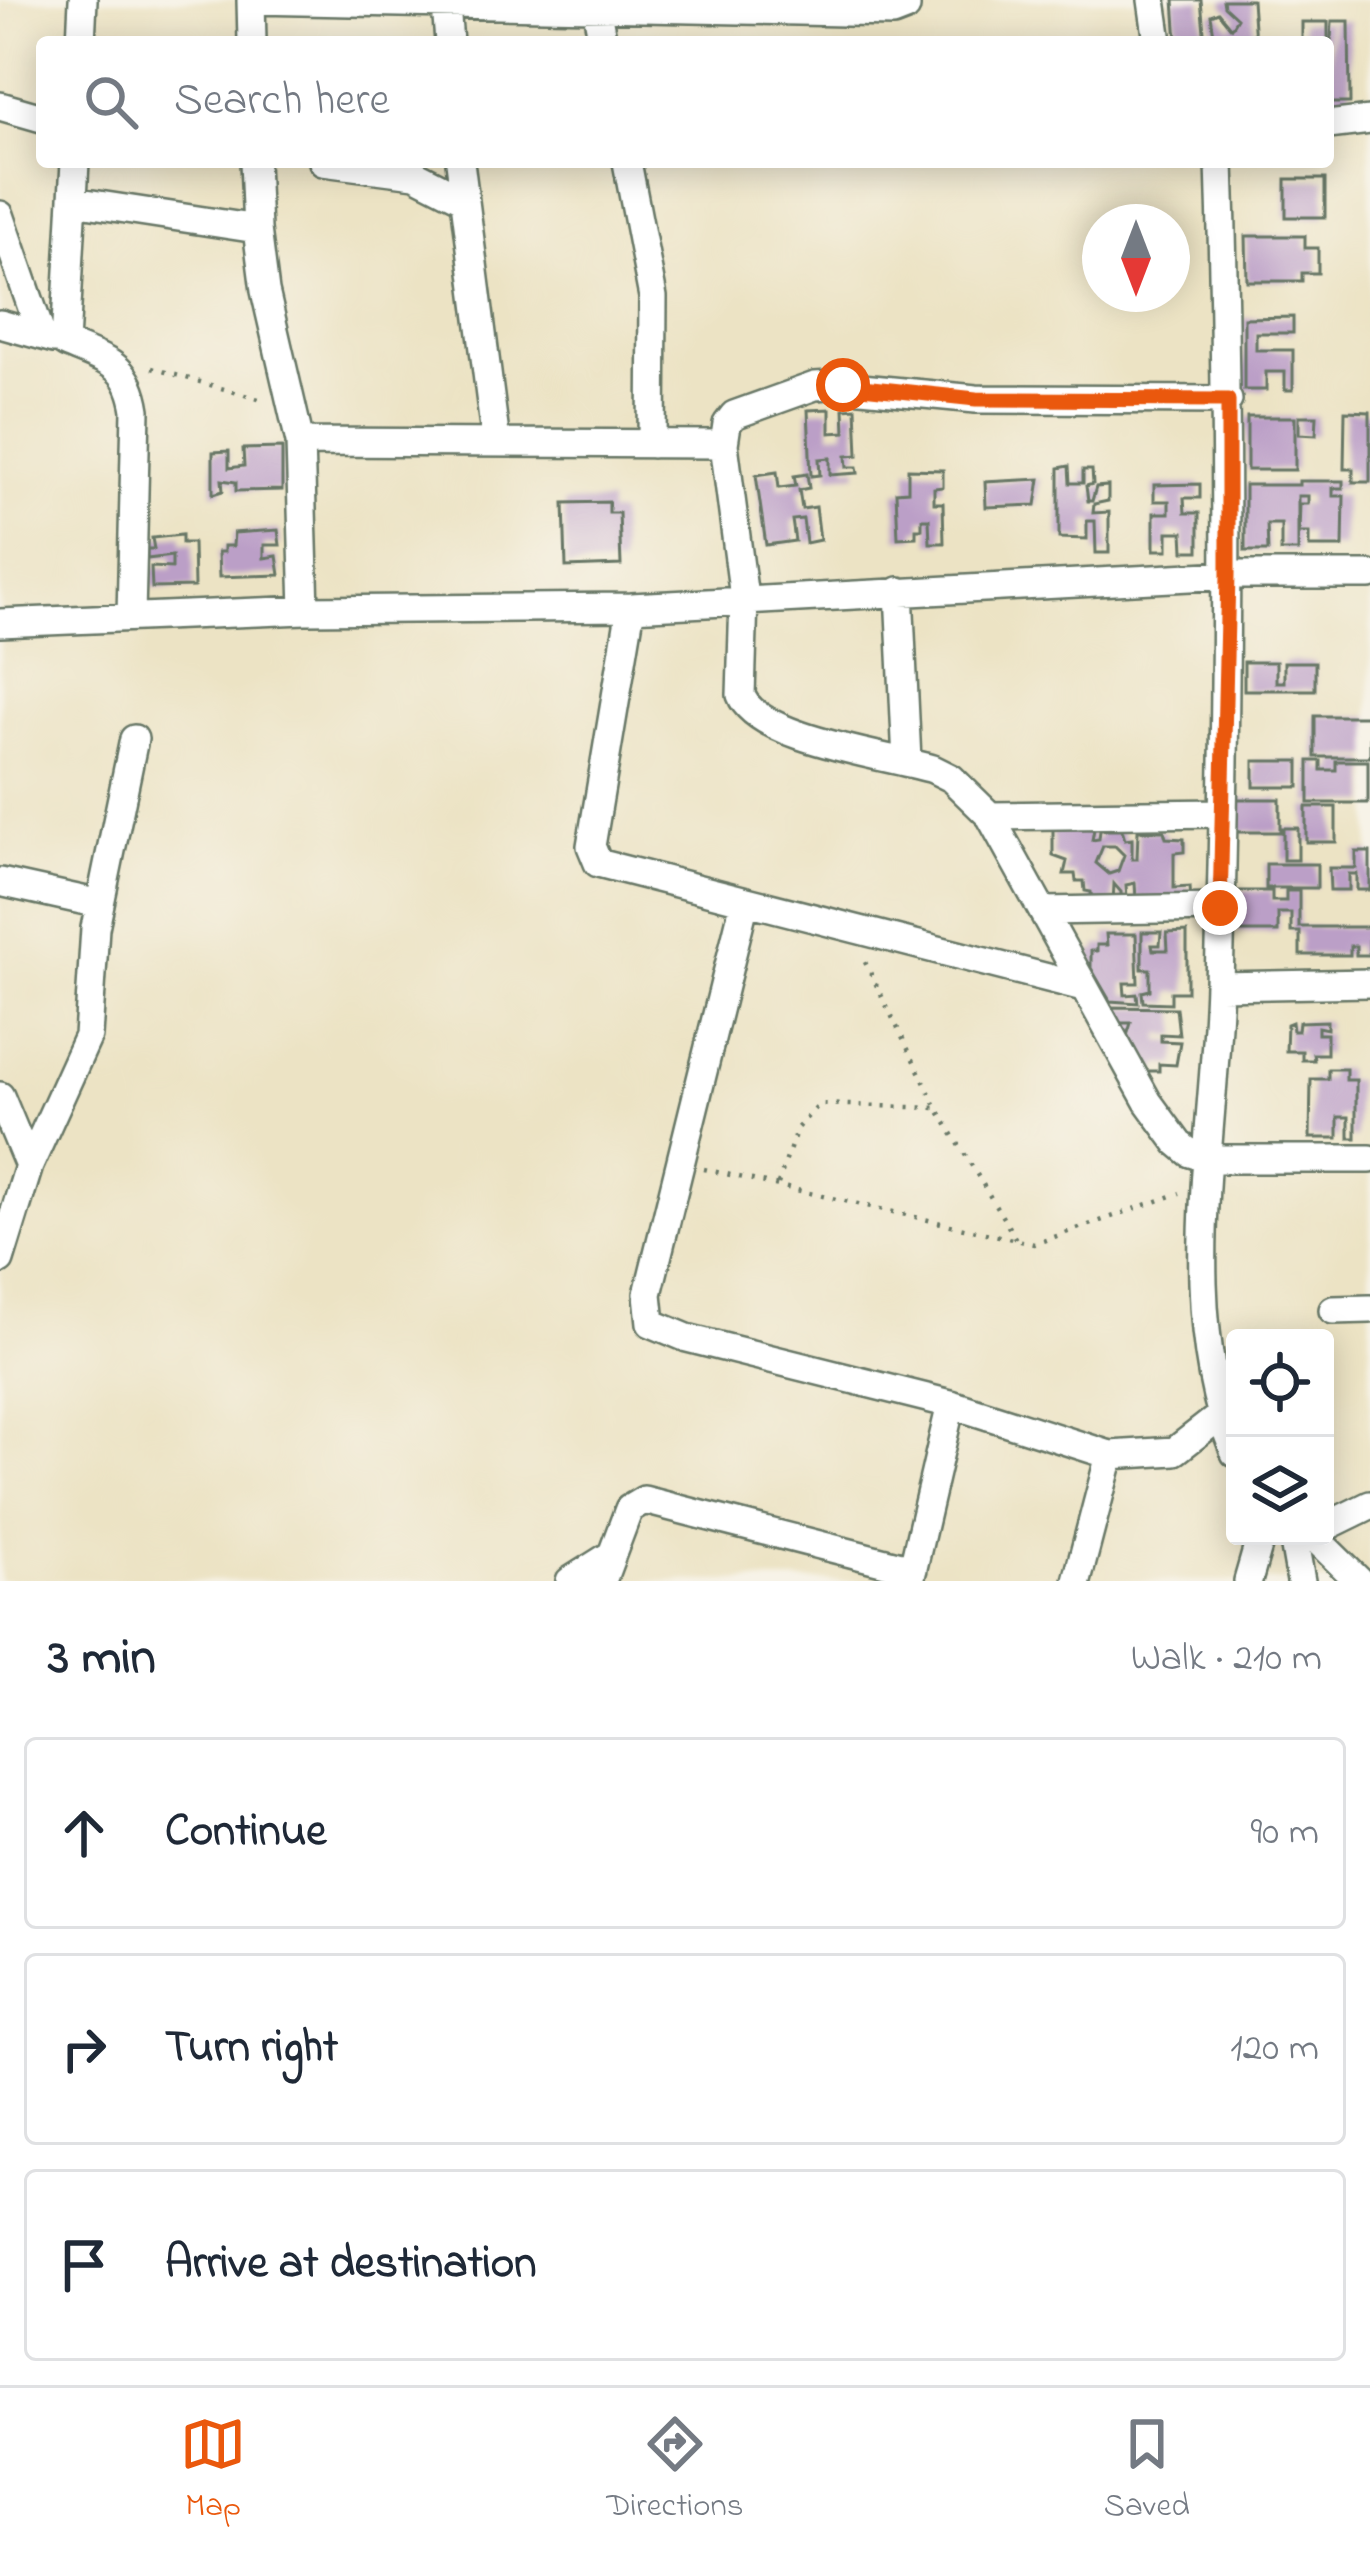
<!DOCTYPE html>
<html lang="en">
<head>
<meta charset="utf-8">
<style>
	body { margin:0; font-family:"Indie Flower",sans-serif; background:#f6f6f7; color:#1f2937 }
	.controls { position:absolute; right:36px; bottom:36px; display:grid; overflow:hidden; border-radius:12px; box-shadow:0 6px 30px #0003 }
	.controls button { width:108px; height:108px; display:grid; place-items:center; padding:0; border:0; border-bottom:3px solid #e0e1e3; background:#fff; color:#1f2937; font:60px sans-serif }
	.compass { position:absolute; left:1082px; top:204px; width:108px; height:108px; border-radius:50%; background:#fff; box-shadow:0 6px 30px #0003; rotate:180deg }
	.stop { position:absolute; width:36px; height:36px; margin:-27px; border:9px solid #ea580c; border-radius:50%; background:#fff }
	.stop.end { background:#ea580c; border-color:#fff; box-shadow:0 3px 12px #0008 }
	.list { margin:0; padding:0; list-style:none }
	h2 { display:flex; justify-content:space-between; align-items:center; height:156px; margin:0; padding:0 48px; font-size:51px }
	h2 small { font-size:39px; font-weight:400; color:#747a83 }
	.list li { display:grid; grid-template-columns:78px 1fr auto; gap:36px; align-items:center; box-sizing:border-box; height:192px; margin:0 24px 24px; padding:0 24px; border:3px solid #e0e1e3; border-radius:12px }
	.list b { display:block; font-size:45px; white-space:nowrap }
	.list em { font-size:39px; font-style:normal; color:#747a83 }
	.icon { flex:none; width:66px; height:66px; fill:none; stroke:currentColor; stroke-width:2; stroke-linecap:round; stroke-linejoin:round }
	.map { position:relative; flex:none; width:1370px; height:1581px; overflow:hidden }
	.search { position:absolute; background:#fff; box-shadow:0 6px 30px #0003; left:36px; right:36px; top:36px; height:132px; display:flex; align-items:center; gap:30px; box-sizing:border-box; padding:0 42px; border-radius:12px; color:#747a83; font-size:45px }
	.sheet { height:804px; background:#fff }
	nav { display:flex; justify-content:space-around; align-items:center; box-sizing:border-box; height:168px; border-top:3px solid #e0e1e3; background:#fff; font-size:33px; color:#747a83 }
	nav a { display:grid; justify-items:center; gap:6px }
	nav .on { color:#ea580c }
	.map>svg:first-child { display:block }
	.building { fill:#bb9fc7; fill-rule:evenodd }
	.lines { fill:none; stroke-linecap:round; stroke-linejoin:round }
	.minor-casing { stroke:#677766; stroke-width:32 }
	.path { stroke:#677766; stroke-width:4.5; stroke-dasharray:3 9; stroke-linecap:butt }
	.minor { stroke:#fff; stroke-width:27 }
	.route { stroke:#ea580c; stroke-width:15 }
</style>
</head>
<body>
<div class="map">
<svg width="1370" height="1581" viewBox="0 0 1370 1581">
	<rect width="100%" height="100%" fill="#f7f3e8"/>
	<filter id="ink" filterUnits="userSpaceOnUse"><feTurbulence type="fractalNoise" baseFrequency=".00833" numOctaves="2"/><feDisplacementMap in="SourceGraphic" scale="24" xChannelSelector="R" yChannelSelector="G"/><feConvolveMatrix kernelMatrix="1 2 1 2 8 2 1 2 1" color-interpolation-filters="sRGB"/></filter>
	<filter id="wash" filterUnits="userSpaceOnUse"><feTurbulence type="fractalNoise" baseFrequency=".004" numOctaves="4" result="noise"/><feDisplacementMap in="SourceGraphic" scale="48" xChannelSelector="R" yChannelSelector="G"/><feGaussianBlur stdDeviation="2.7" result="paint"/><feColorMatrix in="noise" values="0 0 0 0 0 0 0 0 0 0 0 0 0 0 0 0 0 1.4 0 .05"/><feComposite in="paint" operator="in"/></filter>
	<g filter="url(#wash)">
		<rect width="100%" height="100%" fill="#ece3c4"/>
		<g id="blocks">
			<path class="building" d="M1174 0H1201L1205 42H1177Z
				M1223 0H1252L1255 42H1215L1211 15 1218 12 1231 28 1237 18 1224 6Z
				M1332 21H1349L1350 103H1328Z
				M1302 22H1328V40L1302 42Z
				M1286 179H1325V217H1286Z
				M1246 236H1305V248H1318V273H1302V281H1247Z
				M1293 317V333H1256V350H1293V390H1285V372H1266V390H1244V318Z
				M856 408 858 455 846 456 847 467H857L858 473 830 475V458L819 459 820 475 811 476 808 410 830 409V433L845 432 844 409Z
				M1345 411 1370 412V482H1353V469H1344Z
				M1299 416H1317L1316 435 1299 434Z
				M1247 417H1295V470H1247Z
				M282 448V490L236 491V482L222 480 223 491 213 494V452L229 451V468L244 466 243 449Z
				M1069 466 1070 483H1083V470H1092L1093 484 1086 486 1088 501H1092L1096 487 1108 486V501L1094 504 1093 513 1109 512V553H1096L1095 521H1087V539L1059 538V468Z
				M908 469 943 470V487L934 488V503H943L944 543H930L929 519H922V529H916V537L898 538 896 492 908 491Z
				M777 472 779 488 796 486 794 476 807 474 809 488 799 490 802 509 816 507 820 540 806 543 803 519 792 520 795 541 766 545 756 475Z
				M1040 479 1036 505 986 507 985 482Z
				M1299 481H1343V488H1333V496H1344L1343 547H1309V533H1299L1300 504H1308V496H1298V551H1281V524H1267L1268 551H1245V485H1299Z
				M1200 484V498H1184L1185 513H1199V551H1184L1183 532H1168V550H1154V513H1169V501H1154V485Z
				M609 502V513H619L621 565 566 567 564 503Z
				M278 530 280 545H264V558L277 556 280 575 219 577 218 552H224V546H233L234 533Z
				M182 535V543H193L194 587 152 588 151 567 172 568V556L147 559V549H154L152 538Z
				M1244 662H1276V682H1284V662H1315V690H1244Z
				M1315 716H1370V757H1315Z
				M1254 761H1299V787H1254Z
				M1309 761H1321V770H1336V761H1368V803H1309Z
				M1236 799H1280V832H1236Z
				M1306 807H1336V842H1306Z
				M1053 826 1094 829 1092 840 1099 839 1100 830H1122L1125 840 1132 839V859H1137L1138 831H1164L1166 838 1184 839V852L1174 853V888L1190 887 1191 900 1136 899 1135 883 1126 885 1127 898 1121 904V892L1114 884 1113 902 1092 906 1091 892 1085 891 1084 881H1076L1075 874H1064L1067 861 1053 856ZM1103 846H1115L1124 855 1118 871 1109 874 1096 863Z
				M1283 828H1298V860H1283Z
				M1356 852H1370V890H1357V874H1349V890H1330L1329 868H1356Z
				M1266 864H1317V888H1266Z
				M1238 891H1272V901H1286V891H1299V927H1369V955H1356V946H1350V955H1300V932H1291V913H1278V932H1238Z
				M1142 932H1161L1160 945H1152L1153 950H1168L1167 933 1187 932V992H1171V1003L1143 1002 1142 992 1150 990V969H1142Z
				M1106 934H1136L1138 983H1124L1125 995 1137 994 1138 1003 1110 1001 1091 968V951H1097V945H1107Z
				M1106 1007 1176 1008 1179 1035 1161 1034V1041L1180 1042 1176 1065 1159 1064V1071H1144L1126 1039 1131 1023H1118Z
				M1327 1021V1029L1318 1027V1034H1327V1054H1313L1314 1060H1302V1051H1286L1287 1024 1292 1022 1293 1031H1298L1299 1022Z
				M1328 1069H1346V1080H1356V1138H1349V1117H1338V1138H1310L1311 1079H1328Z"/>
		</g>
	</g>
	<g filter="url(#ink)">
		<use href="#blocks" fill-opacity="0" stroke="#677766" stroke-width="3"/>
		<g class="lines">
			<g class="minor-casing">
				<path id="minor" d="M251 0 252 42
					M252 0 893 13 906 8V0
					M1152 0 1158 42
					M446 6 449 42
					M596 7 603 42
					M81 42 83 0
					M0 106 42 118
					M1328 125 1370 120
					M75 162 65 343C106 361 129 363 136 410L131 616
					M254 162 257 229 265 291 300 442 305 610
					M323 162 415 174 464 199
					M460 162 496 443
					M627 162 653 297 652 444
					M1220 162C1229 436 1227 709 1219 983 1215 1135 1176 1309 1235 1453
					M73 201 257 229
					M0 215 41 334
					M0 324 54 339
					M1228 400 976 399 830 385 815 386 734 415 727 424 724 444 744 598 741 695C757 739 890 756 933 769L951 778 990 816 1148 1102 1178 1143 1190 1153 1209 1159H1370
					M300 442 724 444
					M899 591 907 761
					M631 607 591 846 598 863 1083 987
					M0 623 305 610 631 607 1228 575H1370
					M990 816 1223 813
					M0 882 100 904
					M745 901 648 1294 651 1323 687 1338 951 1404 1110 1455 1175 1451 1220 1416
					M1043 911 1220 908
					M1219 986 1370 983
					M0 1096 29 1166
					M0 1260 29 1166 88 1036 95 928 134 739
					M1333 1310 1370 1309
					M1325 1527 1370 1505
					M1293 1536 1301 1581
					M1313 1536 1359 1581
					M570 1581 608 1557
					M602 1581 629 1509 644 1500 913 1569
					M910 1581 951 1404
					M1077 1581 1110 1455
					M1248 1581 1261 1536"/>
			</g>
			<path class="path" d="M152 368 262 400
				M865 962 937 1108 1017 1241
				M704 1169 1034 1244 1180 1193
				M778 1184 797 1128 820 1104 937 1108"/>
			<use href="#minor" class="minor"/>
		</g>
	</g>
	<g class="lines" filter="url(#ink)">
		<path class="route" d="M843 385 976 399 1228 400V575L1220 908"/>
	</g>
</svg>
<div class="controls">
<button><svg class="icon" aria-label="locate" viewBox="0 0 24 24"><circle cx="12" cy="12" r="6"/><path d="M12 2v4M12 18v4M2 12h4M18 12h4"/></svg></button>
<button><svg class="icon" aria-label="layers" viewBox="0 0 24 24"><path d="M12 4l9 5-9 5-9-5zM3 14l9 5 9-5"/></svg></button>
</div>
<svg class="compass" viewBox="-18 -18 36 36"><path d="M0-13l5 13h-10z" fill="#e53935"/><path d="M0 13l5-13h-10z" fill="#747a83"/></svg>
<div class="stop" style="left:843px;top:385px"></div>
<div class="stop end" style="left:1220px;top:908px"></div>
<div class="search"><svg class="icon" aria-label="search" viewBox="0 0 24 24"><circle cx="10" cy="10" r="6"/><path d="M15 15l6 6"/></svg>Search here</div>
</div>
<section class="sheet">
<h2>3 min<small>Walk · 210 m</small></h2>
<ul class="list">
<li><svg class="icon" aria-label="ahead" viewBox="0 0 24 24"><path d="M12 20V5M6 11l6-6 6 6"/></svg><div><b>Continue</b></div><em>90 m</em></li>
<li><svg class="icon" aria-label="right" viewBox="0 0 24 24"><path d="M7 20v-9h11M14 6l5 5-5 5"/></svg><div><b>Turn right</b></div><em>120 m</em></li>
<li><svg class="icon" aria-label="arrive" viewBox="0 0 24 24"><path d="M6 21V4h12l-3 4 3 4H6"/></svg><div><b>Arrive at destination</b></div></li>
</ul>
</section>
<nav>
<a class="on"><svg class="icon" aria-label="map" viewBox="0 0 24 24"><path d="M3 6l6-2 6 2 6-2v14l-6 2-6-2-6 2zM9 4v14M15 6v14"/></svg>Map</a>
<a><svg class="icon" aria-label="directions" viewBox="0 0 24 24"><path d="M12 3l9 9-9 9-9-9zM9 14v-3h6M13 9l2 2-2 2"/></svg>Directions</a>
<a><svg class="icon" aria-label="saved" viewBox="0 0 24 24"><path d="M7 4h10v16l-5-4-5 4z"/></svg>Saved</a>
</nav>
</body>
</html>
